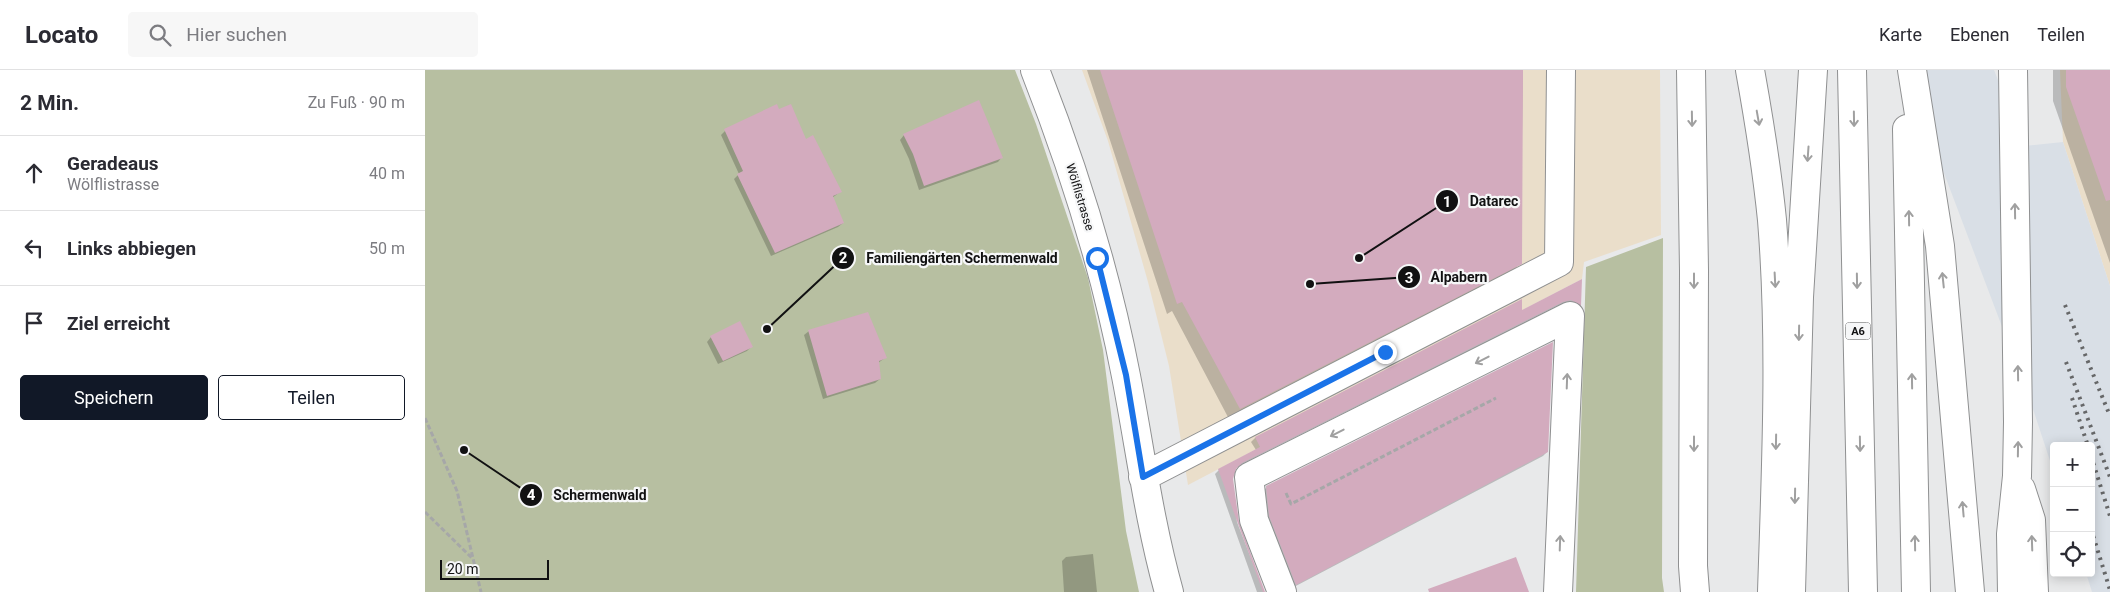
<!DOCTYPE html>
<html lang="de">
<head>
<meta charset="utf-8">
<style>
	body { margin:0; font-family:Roboto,sans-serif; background:#f7f7f7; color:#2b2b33 }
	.controls { position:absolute; right:15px; bottom:15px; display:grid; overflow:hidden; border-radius:5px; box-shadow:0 2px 12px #0003 }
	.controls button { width:45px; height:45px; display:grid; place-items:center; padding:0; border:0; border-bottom:1px solid #e1e1e2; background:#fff; color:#2b2b33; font:25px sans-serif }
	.scale { position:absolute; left:15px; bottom:12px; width:109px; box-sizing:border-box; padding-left:5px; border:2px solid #111112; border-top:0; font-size:14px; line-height:18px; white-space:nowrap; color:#111112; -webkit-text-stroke:4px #f6f7f8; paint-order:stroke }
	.stop { position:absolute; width:15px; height:15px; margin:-11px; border:4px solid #1a73e8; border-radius:50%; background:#fff }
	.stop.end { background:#1a73e8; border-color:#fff; box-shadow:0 1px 5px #0008 }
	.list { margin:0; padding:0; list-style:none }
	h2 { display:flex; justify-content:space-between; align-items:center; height:65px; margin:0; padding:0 20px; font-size:21px }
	h2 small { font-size:16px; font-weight:400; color:#7c7c81 }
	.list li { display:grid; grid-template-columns:32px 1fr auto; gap:15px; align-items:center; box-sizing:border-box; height:75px; padding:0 20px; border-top:1px solid #e1e1e2 }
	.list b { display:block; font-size:19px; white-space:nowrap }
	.list p { margin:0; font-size:16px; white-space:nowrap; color:#7c7c81 }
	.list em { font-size:16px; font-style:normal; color:#7c7c81 }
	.actions { display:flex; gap:10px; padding:15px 20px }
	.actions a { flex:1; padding:11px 0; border:1px solid #111827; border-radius:5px; text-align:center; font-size:18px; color:#111827 }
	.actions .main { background:#111827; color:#fff }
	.icon { flex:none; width:28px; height:28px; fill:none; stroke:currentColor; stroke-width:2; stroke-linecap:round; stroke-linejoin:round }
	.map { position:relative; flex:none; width:1685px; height:522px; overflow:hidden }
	header { display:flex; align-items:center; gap:30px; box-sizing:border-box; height:70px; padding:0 25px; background:#fff; border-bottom:1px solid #e1e1e2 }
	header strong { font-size:24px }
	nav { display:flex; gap:28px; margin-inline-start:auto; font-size:18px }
	.search { width:350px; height:45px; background:#f7f7f7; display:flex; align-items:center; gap:12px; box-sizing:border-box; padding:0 18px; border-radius:5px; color:#7c7c81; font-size:19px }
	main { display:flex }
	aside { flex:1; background:#fff }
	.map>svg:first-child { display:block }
	.industrial { fill:#eadeca }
	.built { fill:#d9dfe6 }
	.green { fill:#b7bfa1 }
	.shadow { fill:#0003 }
	.building { fill:#d3abbe }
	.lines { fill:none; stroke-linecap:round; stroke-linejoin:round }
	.minor-casing { stroke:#8f9091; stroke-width:30 }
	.highway-casing { stroke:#8f9091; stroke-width:30 }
	.path { stroke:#a6a7a8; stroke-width:3; stroke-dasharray:5 2.5; stroke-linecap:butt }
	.minor { stroke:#fff; stroke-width:28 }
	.highway { stroke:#fff; stroke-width:28 }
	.rail { stroke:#666768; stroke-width:4; stroke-dasharray:2.5 5; stroke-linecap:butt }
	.oneway { stroke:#a0a0a0 }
	.route { stroke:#1a73e8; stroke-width:6 }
	.labels { text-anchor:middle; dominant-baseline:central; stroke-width:4.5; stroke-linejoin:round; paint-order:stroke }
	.shield { fill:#f6f7f8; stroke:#565657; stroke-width:1 }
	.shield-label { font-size:11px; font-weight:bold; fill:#111112 }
	.street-label { font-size:12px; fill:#111112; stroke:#f6f7f8 }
	.leader { fill:none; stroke:#111112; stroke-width:2 }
	.callout-dot { fill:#111112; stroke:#f6f7f8; stroke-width:2 }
	.mark-label { font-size:15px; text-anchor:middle; font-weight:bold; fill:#fff }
	.callout-label { font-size:14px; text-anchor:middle; font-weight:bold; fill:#111112; stroke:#f6f7f8; stroke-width:4.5; stroke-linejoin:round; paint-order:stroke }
</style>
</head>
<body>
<header>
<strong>Locato</strong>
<div class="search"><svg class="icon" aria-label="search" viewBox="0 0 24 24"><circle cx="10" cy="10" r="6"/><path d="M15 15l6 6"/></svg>Hier suchen</div>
<nav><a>Karte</a><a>Ebenen</a><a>Teilen</a></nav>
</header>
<main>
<aside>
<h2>2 Min.<small>Zu Fuß · 90 m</small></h2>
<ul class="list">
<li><svg class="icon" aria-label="ahead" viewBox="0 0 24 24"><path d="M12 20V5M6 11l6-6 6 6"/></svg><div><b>Geradeaus</b><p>Wölflistrasse</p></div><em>40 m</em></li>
<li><svg class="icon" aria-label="left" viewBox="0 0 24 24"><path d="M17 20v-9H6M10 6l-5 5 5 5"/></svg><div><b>Links abbiegen</b></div><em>50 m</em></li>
<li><svg class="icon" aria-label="arrive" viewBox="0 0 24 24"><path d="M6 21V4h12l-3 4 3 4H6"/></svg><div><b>Ziel erreicht</b></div></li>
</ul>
<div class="actions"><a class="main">Speichern</a><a>Teilen</a></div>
</aside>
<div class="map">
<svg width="1685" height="522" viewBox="0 0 1685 522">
	<rect width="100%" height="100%" fill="#e8e9ea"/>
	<path class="industrial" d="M657 0H1235L1236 165 1159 192 1157 209 763 415 744 296 723 212 683 71Z
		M1635 0H1685V216L1638 72Z"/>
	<path class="built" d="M1480 0H1569L1599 76 1638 72 1685 216V522H1667L1661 503H1666V376H1629V403L1607 336Z"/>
	<path class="green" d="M0 0H590L611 54 663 208 678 280 701 461 714 522H0Z
		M1238 168 1237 508 1239 522H1151L1161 197Z"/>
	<path class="shadow" d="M662 0H1098L1095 193 1085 204 804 349 747 241 742 244Z
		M1628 0H1683L1685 6V193L1628 31Z
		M300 61 380 71 415 122 407 128 418 153 413 157 346 186 309 109 314 104 296 65Z
		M479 65 577 87 573 92 494 120 484 89 475 70Z
		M1156 211 1155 235 1151 239 1141 234 1132 236 811 397 807 409 812 452 839 522H832L790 404 794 400 831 380 826 372 830 368 1096 242Z
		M384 261 460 288 453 293 455 309 450 313 398 329 379 265Z
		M286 267 326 277 322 281 293 294 282 272Z
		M1122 382 1118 386 867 518 840 451 837 422 842 417Z
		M668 484 672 522H639L637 491 641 487Z"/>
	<path class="building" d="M675 0H1098L1097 194 815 339 757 232 752 234Z
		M1641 0H1685V130L1681 131 1641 17Z
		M554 30 578 88 499 116 488 84 478 64Z
		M352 34 354 39 366 34 381 69 388 65 417 122 408 126 419 153 350 183 312 104 318 101 299 59Z
		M1157 209 1156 236 1146 230 1138 232 817 393 811 399 808 409 814 452 840 522H838L793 399 835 377 830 367 1097 229V240Z
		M443 242 462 288 454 291 456 309 402 326 383 260Z
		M315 251 328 277 298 291 285 266Z
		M1128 272 1123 382 871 515 844 446 841 416Z
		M1091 487 1104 522H1004L1003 519Z"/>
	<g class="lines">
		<g class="minor-casing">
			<path id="minor" d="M610 0C649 99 681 202 701 306 715 378 724 451 744 522
				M718 407 1134 192 1136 0
				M857 522 829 450 824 407 1145 246 1133 522"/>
		</g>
		<g class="highway-casing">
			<path id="highway" d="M1266 0 1269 201 1268 496 1270 522
				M1325 0C1334 50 1342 100 1347 150 1357 274 1351 398 1347 522
				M1427 0 1438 522
				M1487 0 1515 176 1545 522
				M1482 59 1491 522
				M1596 419 1606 450 1609 522
				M1366 522 1374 227 1388 0
				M1587 522 1586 464 1592 406 1593 352 1588 0"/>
		</g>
		<path class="path" d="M0 348 32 421 56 522
			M861 423 866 434 1071 328
			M0 442 48 489"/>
		<use href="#minor" class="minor"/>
		<use href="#highway" class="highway"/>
		<path class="rail" d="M1640 235 1685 346
			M1641 292 1685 407
			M1647 328 1663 376
			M1666 386 1685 446
			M1666 459 1685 520"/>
	</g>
	<defs><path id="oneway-shaft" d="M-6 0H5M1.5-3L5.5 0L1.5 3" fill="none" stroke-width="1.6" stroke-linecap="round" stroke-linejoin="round" transform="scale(1.25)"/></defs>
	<g class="oneway">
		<use href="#oneway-shaft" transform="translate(1333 48) rotate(80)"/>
		<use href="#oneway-shaft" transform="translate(1267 49) rotate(89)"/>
		<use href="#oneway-shaft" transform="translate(1429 49) rotate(89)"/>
		<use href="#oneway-shaft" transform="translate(1383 84) rotate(94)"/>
		<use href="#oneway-shaft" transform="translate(1590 141) rotate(-91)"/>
		<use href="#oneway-shaft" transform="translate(1484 148) rotate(-91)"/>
		<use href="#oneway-shaft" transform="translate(1350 210) rotate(87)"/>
		<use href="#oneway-shaft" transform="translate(1518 210) rotate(-96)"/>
		<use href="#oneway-shaft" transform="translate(1269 211) rotate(90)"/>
		<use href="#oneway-shaft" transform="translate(1432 211) rotate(89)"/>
		<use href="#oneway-shaft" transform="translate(1374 263) rotate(91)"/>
		<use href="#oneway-shaft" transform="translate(1057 290) rotate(153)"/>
		<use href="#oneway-shaft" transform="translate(1593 303) rotate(-91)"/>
		<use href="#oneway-shaft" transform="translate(1142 311) rotate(-88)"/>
		<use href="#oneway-shaft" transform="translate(1487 311) rotate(-91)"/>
		<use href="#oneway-shaft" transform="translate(912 363) rotate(153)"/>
		<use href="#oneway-shaft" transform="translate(1351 372) rotate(91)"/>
		<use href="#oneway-shaft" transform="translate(1269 374) rotate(90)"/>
		<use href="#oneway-shaft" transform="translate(1435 374) rotate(89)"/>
		<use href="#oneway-shaft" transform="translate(1593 379) rotate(-89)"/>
		<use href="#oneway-shaft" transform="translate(1370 426) rotate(91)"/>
		<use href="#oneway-shaft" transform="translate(1538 439) rotate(-95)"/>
		<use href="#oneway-shaft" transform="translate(1135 473) rotate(-88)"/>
		<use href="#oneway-shaft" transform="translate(1490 473) rotate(-91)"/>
		<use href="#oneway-shaft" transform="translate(1607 473) rotate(-92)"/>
	</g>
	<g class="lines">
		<path class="route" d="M672 188 701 305 718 407 960 282"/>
	</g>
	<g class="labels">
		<rect class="shield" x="1420.5" y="252.5" width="25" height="17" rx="4"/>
		<g class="shield-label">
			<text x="1433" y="261">A6</text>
		</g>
		<g class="street-label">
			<text transform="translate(655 127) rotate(73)">Wölflistrasse</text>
		</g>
	</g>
	<path class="leader" d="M934 188L1022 131M342 259L418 188M885 214L984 207M39 380L106 425"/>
	<g class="callout-dot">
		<circle cx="934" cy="188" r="5"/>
		<circle cx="342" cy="259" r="5"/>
		<circle cx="885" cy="214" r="5"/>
		<circle cx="39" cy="380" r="5"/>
		<circle cx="1022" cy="131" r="12"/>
		<circle cx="418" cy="188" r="12"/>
		<circle cx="984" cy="207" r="12"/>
		<circle cx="106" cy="425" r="12"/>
	</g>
	<g class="mark-label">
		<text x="1022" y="137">1</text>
		<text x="418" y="193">2</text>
		<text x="984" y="213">3</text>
		<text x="106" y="430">4</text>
	</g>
	<g class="callout-label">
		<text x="1069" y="136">Datarec</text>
		<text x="537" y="193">Familiengärten Schermenwald</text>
		<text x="1034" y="212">Alpabern</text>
		<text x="175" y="430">Schermenwald</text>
	</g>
</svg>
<div class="controls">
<button>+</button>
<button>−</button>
<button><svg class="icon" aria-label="locate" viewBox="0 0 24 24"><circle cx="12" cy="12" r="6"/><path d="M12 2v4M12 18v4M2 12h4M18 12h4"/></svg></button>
</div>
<div class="scale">20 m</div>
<div class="stop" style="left:672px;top:188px"></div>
<div class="stop end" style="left:960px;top:282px"></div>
</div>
</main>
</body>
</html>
